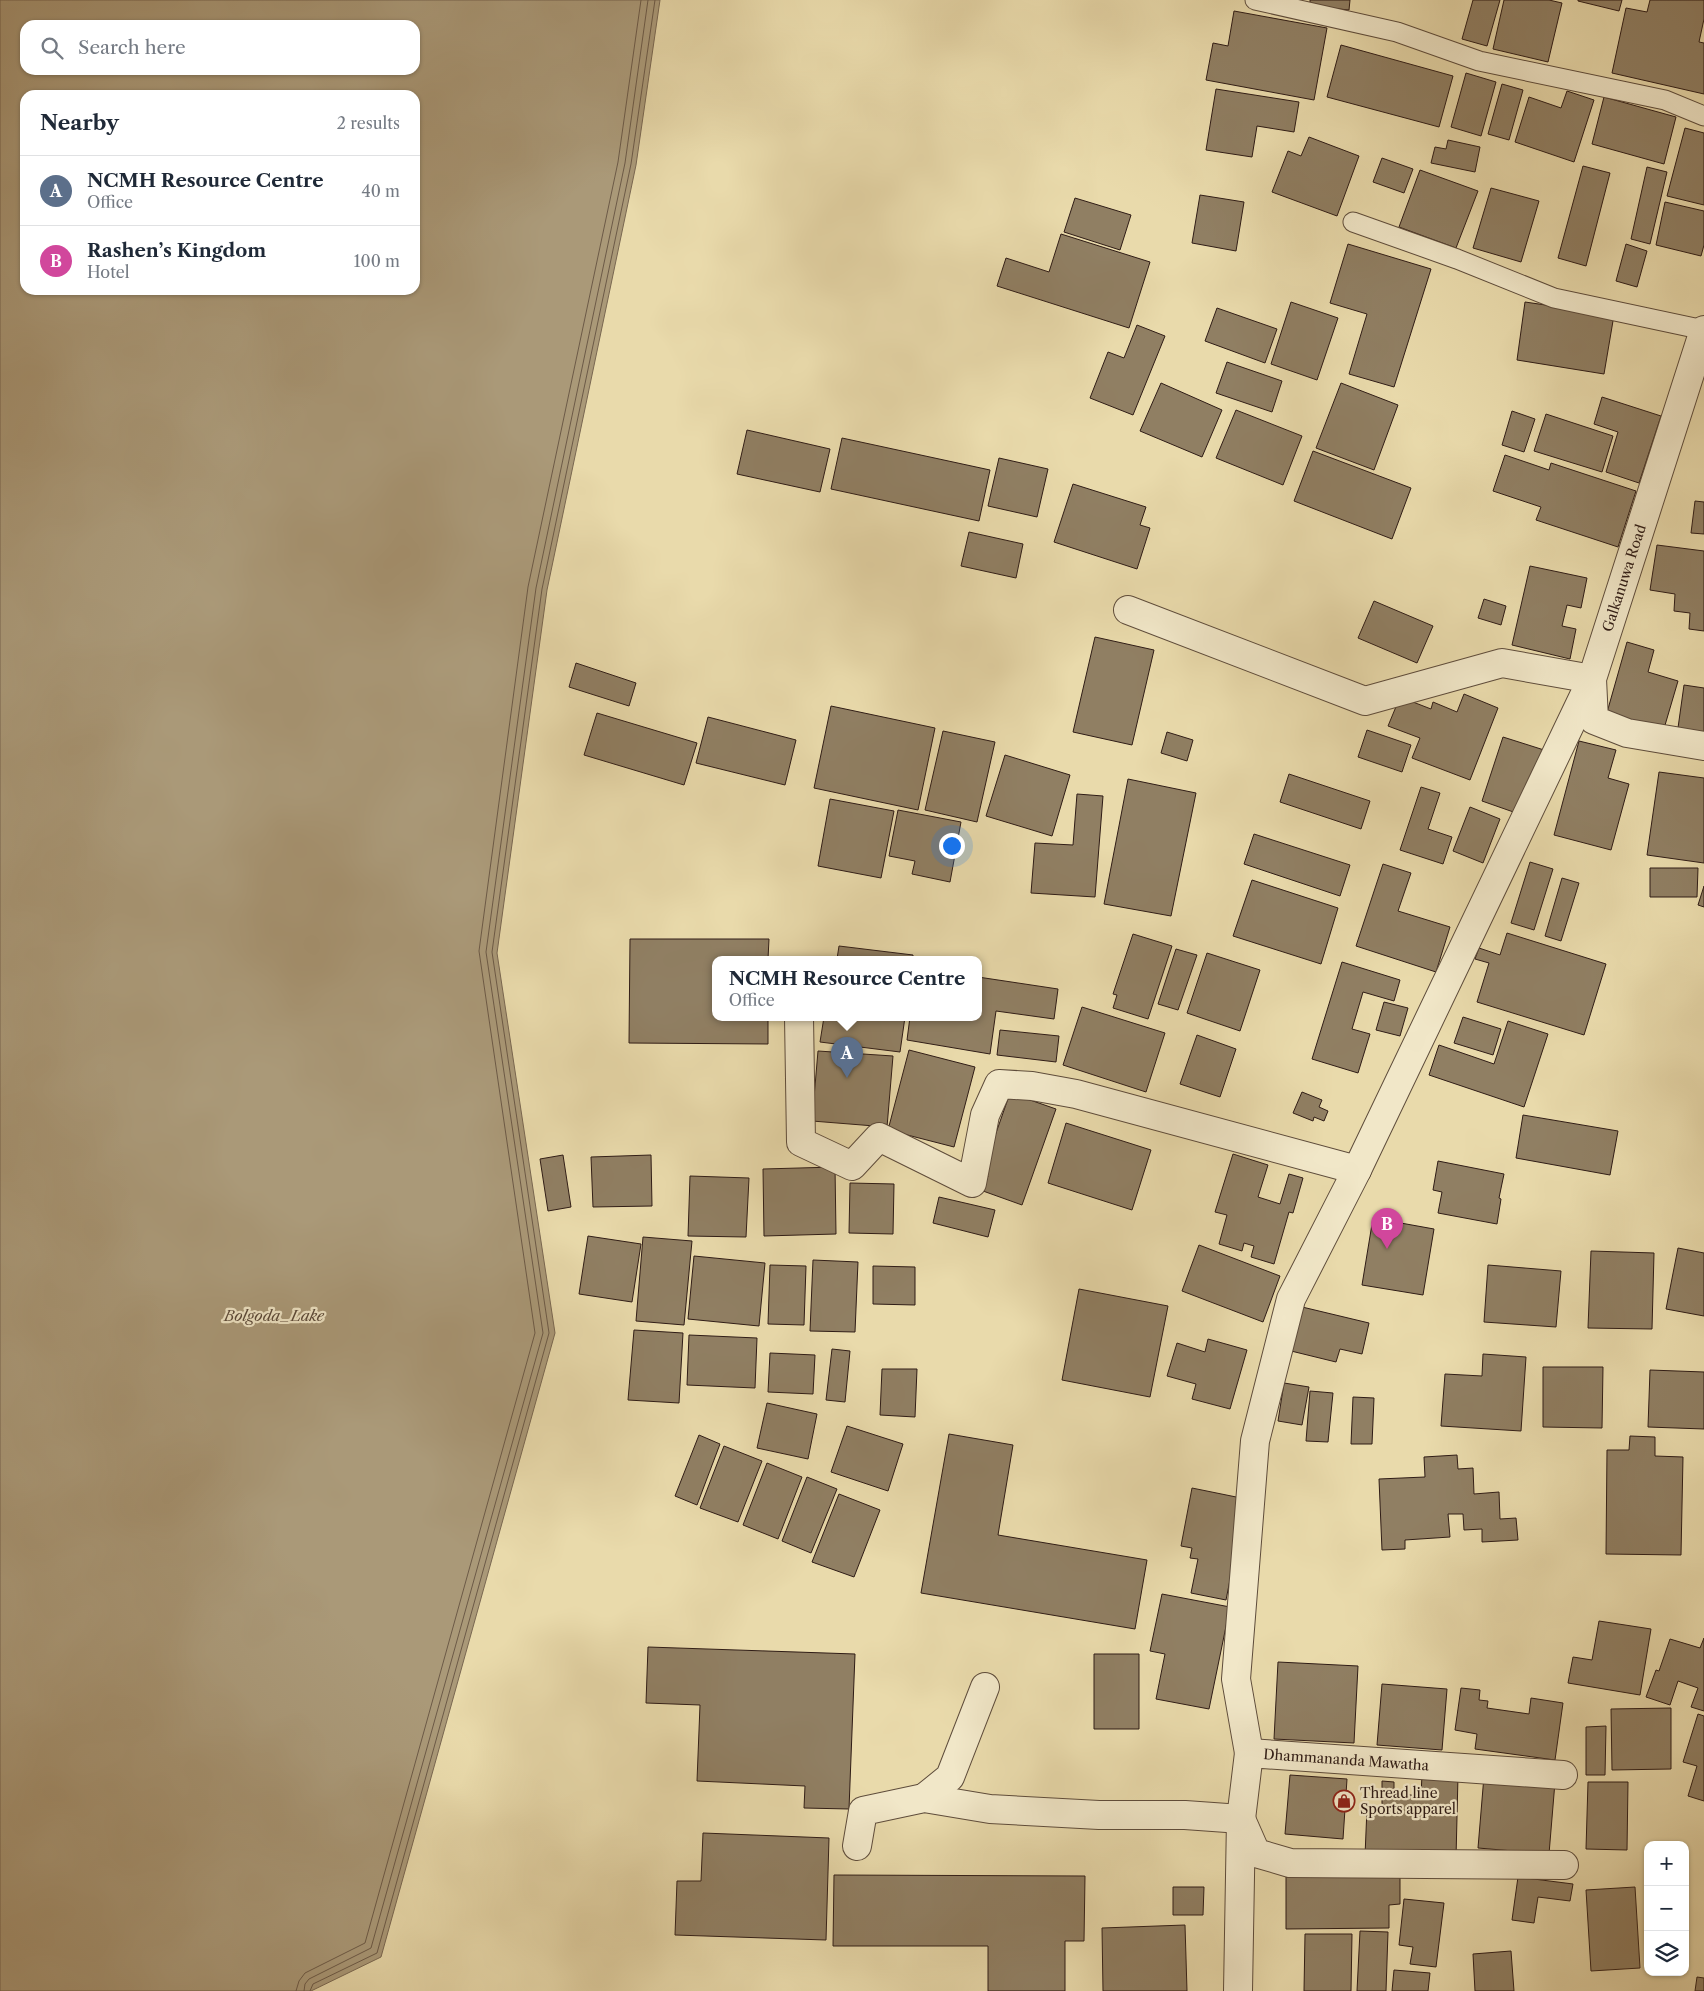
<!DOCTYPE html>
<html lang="en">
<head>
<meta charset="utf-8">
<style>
	body { margin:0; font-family:"Libre Caslon Text",serif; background:#f2f2f3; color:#1f2937 }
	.controls { position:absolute; right:15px; bottom:15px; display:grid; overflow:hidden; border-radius:10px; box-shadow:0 1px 4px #0004 }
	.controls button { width:45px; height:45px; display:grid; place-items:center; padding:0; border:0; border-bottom:1px solid #e0e1e3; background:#fff; color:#1f2937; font:25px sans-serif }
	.you { position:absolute; left:951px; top:845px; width:18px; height:18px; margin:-12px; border:4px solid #fff; border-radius:50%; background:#1a73e8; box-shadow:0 0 0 8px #1a73e833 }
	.badge { display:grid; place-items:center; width:32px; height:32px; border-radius:50%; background:#7c3aed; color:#fff; font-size:16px; font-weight:700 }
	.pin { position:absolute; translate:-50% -41px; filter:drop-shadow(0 1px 2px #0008) }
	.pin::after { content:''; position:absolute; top:26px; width:18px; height:15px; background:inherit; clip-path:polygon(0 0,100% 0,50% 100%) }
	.popup { position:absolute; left:712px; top:956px; width:270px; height:65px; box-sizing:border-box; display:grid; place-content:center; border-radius:10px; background:#fff; filter:drop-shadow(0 1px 4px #0005); font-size:16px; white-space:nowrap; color:#747a83 }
	.popup b { font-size:19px; color:#1f2937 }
	.popup::after { content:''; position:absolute; left:50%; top:100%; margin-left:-10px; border:10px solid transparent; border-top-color:#fff }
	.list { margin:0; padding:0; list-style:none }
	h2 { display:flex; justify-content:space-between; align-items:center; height:65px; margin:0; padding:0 20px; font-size:21px }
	h2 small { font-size:16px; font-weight:400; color:#747a83 }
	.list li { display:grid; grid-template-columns:32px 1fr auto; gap:15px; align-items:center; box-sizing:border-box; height:70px; padding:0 20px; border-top:1px solid #e0e1e3 }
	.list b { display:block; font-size:19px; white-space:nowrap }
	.list p { margin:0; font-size:16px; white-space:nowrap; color:#747a83 }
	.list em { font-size:16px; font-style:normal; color:#747a83 }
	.icon { flex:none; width:28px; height:28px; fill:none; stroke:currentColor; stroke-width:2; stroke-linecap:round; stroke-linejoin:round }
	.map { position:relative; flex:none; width:1704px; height:1991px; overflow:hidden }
	.search { position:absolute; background:#fff; box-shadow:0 1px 4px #0004; left:20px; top:20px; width:400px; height:55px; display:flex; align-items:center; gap:12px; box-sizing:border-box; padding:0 18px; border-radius:15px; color:#747a83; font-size:19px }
	.panel { position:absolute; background:#fff; box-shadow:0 1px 4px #0004; left:20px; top:90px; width:400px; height:205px; border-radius:15px }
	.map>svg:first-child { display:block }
	.water { fill:#aa9978; stroke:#796751; fill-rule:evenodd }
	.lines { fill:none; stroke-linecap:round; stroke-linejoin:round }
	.shore { stroke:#6c5a47; stroke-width:1 }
	.building { fill:#907f63; stroke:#2f1c16 }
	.service-casing { stroke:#5e4c3b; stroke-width:21 }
	.minor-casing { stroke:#5e4c3b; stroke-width:30 }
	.service { stroke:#f1e7c8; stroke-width:19 }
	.minor { stroke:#f1e7c8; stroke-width:28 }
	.labels { text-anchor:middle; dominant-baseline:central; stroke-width:4.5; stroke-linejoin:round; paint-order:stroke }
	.street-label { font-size:14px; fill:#2f1c16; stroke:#f1e7c8 }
	.poi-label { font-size:14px; fill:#2f1c16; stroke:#f1e7c8; text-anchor:start }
	.water-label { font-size:15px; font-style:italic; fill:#5a4838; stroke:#f1e7c8 }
</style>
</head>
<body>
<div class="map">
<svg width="1704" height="1991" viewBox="0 0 1704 1991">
	<rect width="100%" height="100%" fill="#e9daab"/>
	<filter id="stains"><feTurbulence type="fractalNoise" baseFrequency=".004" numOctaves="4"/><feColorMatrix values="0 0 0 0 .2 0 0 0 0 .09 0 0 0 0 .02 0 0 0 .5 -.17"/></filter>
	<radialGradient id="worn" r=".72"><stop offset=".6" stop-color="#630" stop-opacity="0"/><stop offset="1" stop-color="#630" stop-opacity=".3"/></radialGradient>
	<path class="water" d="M0 0H660L636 165 547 590 497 953 555 1333 381 1957 311 1991H0ZM25 25H415V70H25ZM25 95H415V290H25Z"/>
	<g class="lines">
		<path class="shore" d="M296 1991 299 1981 305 1973 365 1943 535 1333 479 951 528 587 618 162 641 0
			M304 1991 305 1984 309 1979 371 1948 543 1333 486 952 536 588 625 163 648 0
			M310 1991 313 1984 377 1953 549 1333 492 952 542 589 631 164 655 0"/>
	</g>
	<path class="building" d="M1310 0H1350L1349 10 1310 6Z
		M1473 0H1500L1487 46 1462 39Z
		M1504 0H1549L1562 3 1548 62 1493 49Z
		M1578 0H1622L1619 11 1578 1Z
		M1650 0H1704V19L1699 42 1704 43V94L1612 73 1626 8 1647 12Z
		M1234 11 1327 28 1314 100 1206 80 1213 43 1228 46Z
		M1341 45 1453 76 1439 127 1327 97Z
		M1466 73 1496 82 1481 136 1451 127Z
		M1502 84 1523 90 1509 140 1488 134Z
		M1216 89 1299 102 1294 132 1257 126 1252 157 1206 150Z
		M1567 91 1594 100 1574 162 1515 142 1529 97 1561 108Z
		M1604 97 1676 117 1664 164 1592 144Z
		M1685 128 1704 133V205L1667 196Z
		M1309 137 1359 156 1337 216 1272 192 1288 151 1301 156Z
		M1448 140 1480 147 1475 172 1431 163 1435 147 1446 149Z
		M1382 158 1413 169 1404 193 1373 182Z
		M1583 166 1610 173 1586 266 1558 258Z
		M1647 167 1667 172 1650 244 1631 239Z
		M1420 170 1478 191 1456 248 1399 227Z
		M1491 188 1539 201 1521 262 1473 248Z
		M1200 195 1244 202 1236 251 1192 243Z
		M1075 198 1131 215 1120 250 1064 232Z
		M1665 202 1704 211V245L1701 256 1656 245Z
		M1061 234 1150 262 1129 328 997 286 1006 258 1049 272Z
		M1348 244 1431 269 1394 387 1349 374 1367 314 1330 303Z
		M1626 244 1647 251 1637 287 1616 281Z
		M1291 302 1338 318 1317 380 1271 364Z
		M1525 302 1614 315 1604 374 1517 360Z
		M1217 308 1277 329 1265 363 1205 341Z
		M1137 325 1165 336 1133 415 1090 398 1108 352 1124 358Z
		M1227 362 1282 381 1272 412 1216 393Z
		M1161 383 1222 410 1202 457 1140 431Z
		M1341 383 1398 405 1374 470 1316 448Z
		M1602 397 1661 416 1639 483 1606 472 1618 432 1594 424Z
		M1236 410 1302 436 1283 485 1216 458Z
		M1512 411 1535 419 1524 452 1502 445Z
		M1546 414 1613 436 1602 472 1534 451Z
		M747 430 830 449 820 492 737 474Z
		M842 438 990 470 979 521 831 489Z
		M1313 451 1411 488 1392 539 1294 501Z
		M1505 455 1549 470 1551 463 1636 491 1618 547 1536 520 1541 507 1493 491Z
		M999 458 1048 469 1037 517 988 506Z
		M1073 484 1146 507 1140 525 1150 528 1137 569 1054 542Z
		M1695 501 1704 502V534L1691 533Z
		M969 532 1023 544 1016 578 961 566Z
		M1657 545 1704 551V631L1689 629 1690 613 1674 611 1675 594 1650 590Z
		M1530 566 1587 578 1581 608 1567 605 1562 626 1576 629 1570 659 1512 645Z
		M1484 599 1506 606 1501 625 1478 618Z
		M1374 601 1433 626 1417 663 1358 638Z
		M1095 637 1154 650 1132 745 1073 732Z
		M1627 642 1654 650 1648 672 1678 681 1663 732 1606 716Z
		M576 663 636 683 629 706 569 687Z
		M1684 685 1704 688V739L1677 735Z
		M1464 694 1498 708 1470 780 1412 758 1420 738 1388 726 1400 697 1431 709 1433 702 1457 712Z
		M831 706 935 728 918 810 814 788Z
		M597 713 697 743 684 785 584 755Z
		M708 717 796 740 785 785 696 763Z
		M1367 730 1411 745 1402 772 1358 757Z
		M943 731 995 742 977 822 925 810Z
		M1167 732 1193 740 1187 761 1161 753Z
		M1503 737 1544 750 1522 815 1482 801Z
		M1579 741 1616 750 1608 778 1629 784 1611 850 1554 835Z
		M1005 755 1070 775 1052 836 986 816Z
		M1659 772 1704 778V863L1647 855Z
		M1289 774 1370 801 1361 829 1280 802Z
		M1128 779 1196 793 1171 916 1104 904Z
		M1421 787 1440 793 1428 829 1452 837 1443 864 1400 850Z
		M1077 794 1103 796 1095 897 1031 893 1035 843 1073 845Z
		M830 799 894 811 881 878 818 866Z
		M1470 807 1500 819 1483 863 1453 851Z
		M898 810 961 822 950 882 912 874 915 861 889 856Z
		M1254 834 1350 865 1340 896 1244 864Z
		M1530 862 1553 869 1534 930 1511 923Z
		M1383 864 1411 873 1398 911 1450 927 1436 972 1356 946Z
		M1650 868H1698L1697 897H1650Z
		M1562 878 1579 883 1561 941 1545 936Z
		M1252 880 1338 908 1321 964 1233 936Z
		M1704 886V907L1698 905Z
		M1507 933 1606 964 1584 1035 1477 1002 1489 963 1475 959 1479 948 1500 955Z
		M1133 934 1172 946 1148 1019 1113 1008 1117 995 1113 994Z
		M630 939H769L768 959H716V1017H768V1044L629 1043Z
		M839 946 913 955V959H837Z
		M1176 949 1197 955 1178 1010 1158 1004Z
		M1207 953 1260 970 1240 1031 1187 1013Z
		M1342 962 1400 980 1394 1001 1363 992 1352 1029 1370 1034 1358 1073 1312 1059Z
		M978 977 1058 989 1054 1019 996 1011 990 1054 907 1040 910 1017H978Z
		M1384 1002 1408 1008 1400 1036 1376 1030Z
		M1082 1007 1165 1033 1146 1092 1063 1065Z
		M824 1017H905L900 1052 820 1042Z
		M1463 1017 1501 1029 1493 1055 1454 1043Z
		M1508 1021 1548 1034 1524 1107 1429 1075 1439 1045 1494 1064Z
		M1000 1030 1059 1036 1056 1062 997 1055Z
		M1197 1035 1236 1049 1220 1097 1180 1084Z
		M909 1050 975 1067 954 1147 888 1130Z
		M818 1051 893 1056 887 1127 812 1121Z
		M1302 1092 1322 1100 1319 1107 1328 1111 1324 1121 1314 1117 1313 1121 1293 1113Z
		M1010 1093 1056 1109 1022 1205 983 1191 988 1176 982 1173Z
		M1523 1115 1618 1131 1610 1175 1516 1158Z
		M1066 1123 1151 1150 1132 1210 1048 1183Z
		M1233 1154 1268 1165 1258 1197 1280 1204 1289 1174 1303 1178 1293 1213 1289 1212 1274 1264 1251 1257 1254 1246 1244 1243 1242 1251 1219 1244 1227 1215 1215 1212Z
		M563 1155 571 1207 548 1211 540 1159Z
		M651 1155 652 1206 593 1207 591 1157Z
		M1438 1161 1504 1174 1499 1198 1501 1199 1497 1224 1438 1213 1442 1192 1433 1190Z
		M835 1167 836 1234 764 1236 763 1169Z
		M690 1176 749 1178 746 1237 688 1236Z
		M850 1183 894 1184 893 1234 849 1233Z
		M939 1197 995 1210 988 1237 933 1223Z
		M1373 1218 1434 1229 1423 1295 1362 1285Z
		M588 1236 641 1244 632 1302 579 1294Z
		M643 1237 692 1241 684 1325 636 1321Z
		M1199 1245 1280 1276 1263 1322 1182 1291Z
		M1678 1248 1704 1253V1316L1666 1309Z
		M1591 1251 1654 1253 1652 1329 1588 1328Z
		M694 1256 765 1263 759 1326 688 1319Z
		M813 1260 858 1262 855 1332 810 1331Z
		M770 1265 806 1266 804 1325 768 1324Z
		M1488 1265 1561 1271 1556 1327 1484 1322Z
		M873 1266 915 1267V1305L873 1304Z
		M1079 1289 1168 1306 1150 1397 1062 1380Z
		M1298 1306 1369 1323 1362 1354 1340 1349 1336 1362 1287 1350Z
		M634 1330 683 1333 679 1403 628 1400Z
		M689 1335 757 1338 755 1388 687 1385Z
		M1208 1339 1247 1350 1230 1409 1192 1399 1196 1384 1167 1376 1177 1343 1205 1352Z
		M832 1349 850 1351 845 1402 826 1400Z
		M770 1353 815 1355 813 1394 768 1392Z
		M1483 1354 1526 1357 1521 1431 1441 1426 1445 1374 1482 1376Z
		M1543 1367H1603L1602 1428 1543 1427Z
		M882 1369H917L915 1417 880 1415Z
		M1650 1370 1704 1372V1429L1648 1427Z
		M1284 1383 1309 1387 1302 1425 1278 1421Z
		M1310 1391 1333 1393 1328 1442 1306 1441Z
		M1353 1397 1374 1398 1372 1444H1351Z
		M767 1403 817 1414 808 1459 757 1448Z
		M847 1426 903 1444 888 1491 831 1472Z
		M949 1434 1013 1445 998 1535 1147 1560 1135 1629 921 1593Z
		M699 1435 720 1444 697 1505 675 1496Z
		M1630 1436 1655 1437V1456L1683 1457 1681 1555 1606 1554 1607 1450H1629Z
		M724 1446 762 1461 738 1522 700 1508Z
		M1457 1455 1458 1469 1473 1468 1474 1494 1499 1492 1500 1519 1516 1518 1518 1540 1482 1542V1529L1464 1530 1463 1514H1448L1450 1537 1405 1540V1549L1382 1550 1379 1479 1425 1477 1424 1457Z
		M767 1463 802 1477 778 1539 743 1525Z
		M807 1477 837 1489 811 1553 782 1541Z
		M1192 1488 1246 1499 1226 1600 1191 1593 1198 1559 1190 1558 1192 1548 1181 1546Z
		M839 1494 880 1510 854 1577 812 1562Z
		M1162 1594 1230 1607 1209 1709 1156 1699 1165 1654 1150 1651Z
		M1599 1621 1651 1629 1640 1695 1568 1683 1573 1657 1592 1660Z
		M1704 1638V1711L1691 1707 1698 1688 1678 1681 1670 1705 1646 1697 1656 1670 1659 1671 1670 1639 1700 1648Z
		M648 1647 855 1654 849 1809 804 1808 805 1786 697 1781 700 1705 646 1703Z
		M1094 1654H1139V1729H1094Z
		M1278 1662 1358 1666 1354 1743 1274 1739Z
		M1382 1684 1447 1689 1442 1750 1377 1745Z
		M1461 1688 1480 1690 1479 1700 1488 1701 1487 1708 1529 1714 1531 1698 1563 1703 1555 1760 1475 1749 1477 1734 1455 1730Z
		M1671 1708V1769L1612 1770 1611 1709Z
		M1698 1714 1704 1716V1801L1688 1796 1697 1766 1683 1762Z
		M1606 1726 1605 1775H1586V1727Z
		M1290 1775 1347 1779 1343 1839 1285 1834Z
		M1422 1775 1458 1776 1456 1858 1365 1856 1367 1808 1382 1809V1781L1394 1782V1795H1421Z
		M1484 1776 1555 1782 1549 1854 1478 1848Z
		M1588 1782H1628L1627 1850 1586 1849Z
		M703 1833 829 1838 826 1940 675 1935 677 1881H701Z
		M834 1875 1085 1876 1084 1941H1065V1991H988V1946H833Z
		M1400 1875V1904L1389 1905V1928L1286 1929V1877Z
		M1518 1877 1573 1884 1570 1901 1538 1897 1534 1923 1512 1920Z
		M1173 1887H1204L1203 1915H1173Z
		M1635 1887 1640 1968 1591 1971 1586 1890Z
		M1404 1899 1444 1903 1436 1967 1410 1964 1413 1947 1399 1945Z
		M1185 1925 1187 1991H1103L1102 1928Z
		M1360 1931 1388 1932 1386 1991H1357Z
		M1305 1934H1352L1351 1991H1304Z
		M1511 1951 1514 1991H1475L1473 1954Z
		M1394 1970 1430 1973 1428 1991H1392Z
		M1697 1977 1704 1978V1991H1695Z"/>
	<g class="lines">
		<g class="service-casing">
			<path id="service" d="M1255 0 1397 32 1479 61 1665 100 1704 116
				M1353 222 1457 259 1554 298 1704 330"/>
		</g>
		<g class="minor-casing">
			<g id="minor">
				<path d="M1704 330 1592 679 1594 720 1627 733 1704 746"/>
				<path d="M1128 610 1365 701 1502 663 1592 679"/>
				<path d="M799 1017 801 1142 852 1166 879 1137 972 1183 985 1115 999 1084 1032 1086 1076 1094 1357 1170"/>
				<path d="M1249 1753 1236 1679 1255 1441 1291 1299 1357 1170 1592 679"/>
				<path d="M924 1798 950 1777 985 1687"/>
				<path d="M857 1846 863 1811 924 1798 990 1809 1099 1815H1185L1241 1819 1256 1853 1290 1863 1564 1865"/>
				<path id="s1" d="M1238 1991 1241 1819 1249 1753 1563 1775"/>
			</g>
		</g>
		<use href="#service" class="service"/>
		<use href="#minor" class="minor"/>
	</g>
	<defs>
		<g id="shop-ring" transform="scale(1.125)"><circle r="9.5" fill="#f1e7c8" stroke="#8f2418" stroke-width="1.5"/><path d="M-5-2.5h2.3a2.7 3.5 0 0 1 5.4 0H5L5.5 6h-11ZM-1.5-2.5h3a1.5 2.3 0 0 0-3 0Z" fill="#8f2418"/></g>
	</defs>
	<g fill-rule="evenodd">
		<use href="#shop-ring" x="1344" y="1801"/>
	</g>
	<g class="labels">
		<g class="street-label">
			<text transform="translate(1624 578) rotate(-72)">Galkanuwa Road</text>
			<text stroke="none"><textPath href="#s1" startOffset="336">Dhammananda Mawatha</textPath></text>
		</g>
		<g class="poi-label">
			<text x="1360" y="1793">Thread line<tspan x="1360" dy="16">Sports apparel</tspan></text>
		</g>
		<g class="water-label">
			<text x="274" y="1315">Bolgoda_Lake</text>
		</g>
	</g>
	<rect width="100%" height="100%" filter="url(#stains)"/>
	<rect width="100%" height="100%" fill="url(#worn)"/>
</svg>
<div class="controls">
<button>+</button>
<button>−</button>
<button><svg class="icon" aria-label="layers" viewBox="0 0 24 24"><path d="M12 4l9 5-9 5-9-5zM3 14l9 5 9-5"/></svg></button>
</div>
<div class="you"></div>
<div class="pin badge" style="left:847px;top:1078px;background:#5c6f8a">A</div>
<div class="popup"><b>NCMH Resource Centre</b>Office</div>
<div class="pin badge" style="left:1387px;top:1249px;background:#d1479c">B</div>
<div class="search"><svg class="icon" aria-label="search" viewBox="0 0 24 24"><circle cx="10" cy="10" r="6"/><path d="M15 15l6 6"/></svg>Search here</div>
<section class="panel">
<h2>Nearby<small>2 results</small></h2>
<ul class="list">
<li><span class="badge" style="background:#5c6f8a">A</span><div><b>NCMH Resource Centre</b><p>Office</p></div><em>40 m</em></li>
<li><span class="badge" style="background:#d1479c">B</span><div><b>Rashen’s Kingdom</b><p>Hotel</p></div><em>100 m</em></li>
</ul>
</section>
</div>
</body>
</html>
